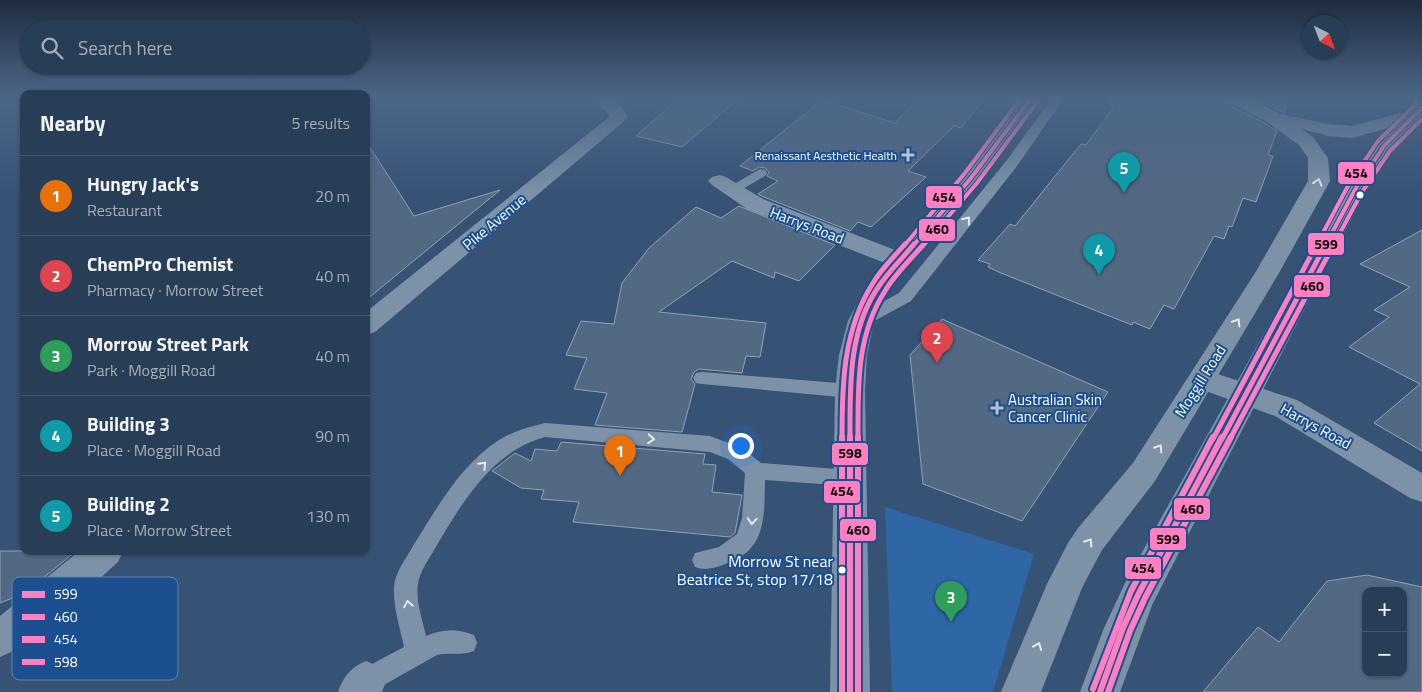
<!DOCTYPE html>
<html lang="en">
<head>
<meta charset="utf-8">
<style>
	body { margin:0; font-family:"Titillium Web",sans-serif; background:#344961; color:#f1f3f6 }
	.controls { position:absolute; right:15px; bottom:15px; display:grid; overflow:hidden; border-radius:10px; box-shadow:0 1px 4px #0004 }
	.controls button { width:45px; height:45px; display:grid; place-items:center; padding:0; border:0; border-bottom:1px solid #44576d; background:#283e57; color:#f1f3f6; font:25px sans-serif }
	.compass { position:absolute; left:1302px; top:15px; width:45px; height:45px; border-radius:50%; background:#283e57; box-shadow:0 1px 4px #0004; rotate:138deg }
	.you { position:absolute; left:740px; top:445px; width:18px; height:18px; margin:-12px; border:4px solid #fff; border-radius:50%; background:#1a73e8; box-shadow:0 0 0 8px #1a73e833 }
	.badge { display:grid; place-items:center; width:32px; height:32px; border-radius:50%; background:#b9c2ce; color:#fff; font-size:16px; font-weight:700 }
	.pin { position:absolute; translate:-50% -41px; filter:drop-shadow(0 1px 2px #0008) }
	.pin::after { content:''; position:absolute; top:26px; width:18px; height:15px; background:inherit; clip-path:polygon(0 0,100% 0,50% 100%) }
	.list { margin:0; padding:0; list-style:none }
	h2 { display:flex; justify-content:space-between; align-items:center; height:65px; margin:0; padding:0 20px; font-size:21px }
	h2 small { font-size:16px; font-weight:400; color:#a5aeba }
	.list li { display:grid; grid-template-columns:32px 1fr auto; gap:15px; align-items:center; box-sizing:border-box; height:80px; padding:0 20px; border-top:1px solid #44576d }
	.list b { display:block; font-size:19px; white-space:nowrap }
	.list p { margin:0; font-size:16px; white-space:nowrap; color:#a5aeba }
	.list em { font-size:16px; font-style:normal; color:#a5aeba }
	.icon { flex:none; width:28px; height:28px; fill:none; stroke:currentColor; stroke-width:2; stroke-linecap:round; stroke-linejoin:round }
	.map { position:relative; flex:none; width:1422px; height:692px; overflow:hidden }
	.search { position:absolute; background:#283e57; box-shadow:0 1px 4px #0004; left:20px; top:20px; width:350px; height:55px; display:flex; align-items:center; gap:12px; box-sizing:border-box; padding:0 18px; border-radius:28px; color:#a5aeba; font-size:19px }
	.panel { position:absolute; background:#283e57; box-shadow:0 1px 4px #0004; left:20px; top:90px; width:350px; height:465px; border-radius:10px }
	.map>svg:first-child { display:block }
	.green { fill:#2f66a5 }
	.building { fill:#526984; stroke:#92a2b6; fill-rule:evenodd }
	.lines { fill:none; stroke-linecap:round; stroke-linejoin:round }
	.lane { fill:#7d92a8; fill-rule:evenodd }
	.street { fill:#7d92a8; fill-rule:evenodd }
	.highway { fill:#7e92a7; fill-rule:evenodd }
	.bus-1-far2-casing { stroke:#1b4f8f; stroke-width:6 }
	.bus-1-far1-casing { stroke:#1b4f8f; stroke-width:9 }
	.bus-1-casing { stroke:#1b4f8f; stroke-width:10 }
	.bus-2-far2-casing { stroke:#1b4f8f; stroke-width:6 }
	.bus-2-far1-casing { stroke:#1b4f8f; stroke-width:9 }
	.bus-2-casing { stroke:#1b4f8f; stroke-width:10 }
	.bus-3-far2-casing { stroke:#1b4f8f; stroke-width:6 }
	.bus-3-far1-casing { stroke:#1b4f8f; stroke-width:9 }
	.bus-3-casing { stroke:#1b4f8f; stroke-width:10 }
	.bus-4-far2-casing { stroke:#1b4f8f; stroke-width:6 }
	.bus-4-far1-casing { stroke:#1b4f8f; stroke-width:9 }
	.bus-4-casing { stroke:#1b4f8f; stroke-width:10 }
	.bus-1-far2 { stroke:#ff80c0; stroke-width:4 }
	.bus-1-far1 { stroke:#ff80c0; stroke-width:5 }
	.bus-1 { stroke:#ff80c0; stroke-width:6 }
	.bus-2-far2 { stroke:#ff80c0; stroke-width:4 }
	.bus-2-far1 { stroke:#ff80c0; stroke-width:5 }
	.bus-2 { stroke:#ff80c0; stroke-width:6 }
	.bus-3-far2 { stroke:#ff80c0; stroke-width:4 }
	.bus-3-far1 { stroke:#ff80c0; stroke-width:5 }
	.bus-3 { stroke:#ff80c0; stroke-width:6 }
	.bus-4-far2 { stroke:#ff80c0; stroke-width:4 }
	.bus-4-far1 { stroke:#ff80c0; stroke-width:5 }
	.bus-4 { stroke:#ff80c0; stroke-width:6 }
	.oneway { stroke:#e5e9ed }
	.oneway2 { stroke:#e5e9ee }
	.poi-dot { fill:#b9c2ce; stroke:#1b4f8f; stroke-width:2 }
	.bus-dot { fill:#fff; stroke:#1b4f8f; stroke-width:2 }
	.labels { text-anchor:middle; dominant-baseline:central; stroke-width:4; stroke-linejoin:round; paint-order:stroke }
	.far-poi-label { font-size:12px; fill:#fff; stroke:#1b4f8f; text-anchor:end }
	.street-label { font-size:15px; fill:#fff; stroke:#1b4f8f }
	.poi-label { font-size:15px; fill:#fff; stroke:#1b4f8f; text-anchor:start }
	.near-bus-label { font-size:16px; fill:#fff; stroke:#1b4f8f; text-anchor:end }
	.key { fill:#1b4f8f; stroke:#5f84b1; stroke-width:1 }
	.key-label { font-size:14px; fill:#fff }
	.line-badge { stroke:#1b4f8f; stroke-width:2 }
	.pale-badge-label { font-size:14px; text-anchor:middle; font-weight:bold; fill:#111 }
</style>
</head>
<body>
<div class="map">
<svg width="1422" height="692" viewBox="0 0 1422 692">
	<rect width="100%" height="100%" fill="#365274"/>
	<path class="green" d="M885 507 1034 554 993 692H892Z"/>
	<path class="building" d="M679 98H740L682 147 636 136Z
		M918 98H985L961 128 954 126 908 171 926 177 871 227 858 222 850 231 764 197 758 194 778 181 767 176 769 172 765 168 759 167 753 171 740 166 822 100 895 123Z
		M1106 98H1223L1227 104 1263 122 1277 131 1268 155 1273 156 1256 202 1243 198 1232 227 1229 226 1224 239 1214 236 1174 309 1164 305 1150 329 1133 322 1132 325 1001 273 988 267 990 264 978 260 1010 224 1015 226 1081 144 1086 145 1113 108Z
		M1254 98H1289L1284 113Z
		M366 141 414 216 500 190 366 300Z
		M739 206 835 245 799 281 775 272 774 278 732 261 659 312 766 323 760 357 746 356 742 373 699 369 694 372 691 379 695 384 682 432 595 425 607 393 574 389 587 358 566 355 581 321 614 324 622 283 649 248 696 207 721 218Z
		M1422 230V451L1374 423 1420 384 1349 347 1389 317 1374 310 1410 287 1360 264Z
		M942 319 1108 392 1022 521 923 484 910 355Z
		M561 442 705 454 703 464 716 465 712 492 742 495 735 533 730 537 573 522 579 502 541 499 544 490 521 488 492 471 515 453 531 461 535 449 557 451Z
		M0 551H76L25 593 0 603Z
		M1367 575 1422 587V692H1203L1258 627 1279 642 1327 581ZM1366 591H1403V673H1366Z"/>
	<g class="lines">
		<path class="lane" d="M1052 98H1064L1017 166 911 301 867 325H855L853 321 855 317 899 293 1007 160Z
			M760 169 765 170 767 173 765 176 736 193H726L724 190Z
			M702 372 850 384 857 386 859 391 857 396 850 398 702 384 696 383 693 378 696 373Z
			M545 423 710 436 742 448 761 463 849 470 856 472 859 478 856 484 849 486 765 480C764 517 767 550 725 564 715 568 705 571 695 567L692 560 695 553 719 547 737 534 742 518 745 473 728 459 710 452 545 437C493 451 463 501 437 545 431 556 422 568 419 579 414 597 422 618 426 636 442 629 457 628 474 635L477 643 474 651C462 656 450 652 437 655L375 690 370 692 357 690 353 681 357 672 404 647C400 628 393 607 394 587 395 572 406 559 413 546 437 508 460 465 499 440 513 431 529 427 545 423Z"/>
		<path class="street" d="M591 98C610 98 621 99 628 118L375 332 366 335V312L609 117 608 113Z
			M719 175 726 177 763 199 908 255 911 260 908 265 899 267 890 265 747 209 712 185 708 181 712 177Z
			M1202 369 1297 400 1422 473V502L1410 498 1275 416 1192 386 1188 379 1192 372Z
			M79 551H123L118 562C85 591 40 642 0 657V616Z
			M366 661 380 667 386 681 382 692H338C344 676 350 668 366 661Z"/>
		<path class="highway" d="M1022 98H1040L978 182 890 289 874 321 867 355 865 391 870 692H830L835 391 839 355 848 321 866 286 964 174Z
			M1225 98H1249L1281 114 1328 124 1352 126 1408 111 1416 104 1422 103V119L1392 150 1367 188 1153 603 1120 692H1080L1104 628 1125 583 1345 188 1377 142 1392 127 1352 138 1328 136 1302 129 1313 137 1328 158 1330 181 1279 273 1155 481 1102 550 1094 565 1082 588 1041 692H1001L1047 584 1068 543 1078 528 1133 463 1255 273 1308 181V158L1299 145 1264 120 1228 102Z"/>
		<g class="bus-1-far2-casing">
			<path id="bus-1-far2" d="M1325 246 1356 188 1384 146 1422 108"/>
		</g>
		<g class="bus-1-far1-casing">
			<path id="bus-1-far1" d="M1222 439 1326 244"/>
		</g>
		<g class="bus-1-casing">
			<path id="bus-1" d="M1100 692 1123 628 1138 595 1222 437"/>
		</g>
		<g class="bus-2-far2-casing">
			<path id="bus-2-far2" d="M923 246 977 183 1037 102
				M1333 246 1362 192 1390 151 1422 119"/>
		</g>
		<g class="bus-2-far1-casing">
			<path id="bus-2-far1" d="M858 439C858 387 856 336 885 291 895 274 911 259 924 244
				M1230 439 1334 244"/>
		</g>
		<g class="bus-2-casing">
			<path id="bus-2" d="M858 437V692
				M1108 692 1130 631 1145 598 1231 437"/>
		</g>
		<g class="bus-3-far2-casing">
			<path id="bus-3-far2" d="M904 246 965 173 1021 98
				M1316 246 1349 184 1378 141 1417 103"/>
		</g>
		<g class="bus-3-far1-casing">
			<path id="bus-3-far1" d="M842 439C842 384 843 330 873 283 881 269 894 257 905 244
				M1213 439 1317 244"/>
		</g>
		<g class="bus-3-casing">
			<path id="bus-3" d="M842 437V692
				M1093 689 1131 591 1213 437"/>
		</g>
		<g class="bus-4-far2-casing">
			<path id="bus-4-far2" d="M913 246 971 178 1031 98"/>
		</g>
		<g class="bus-4-far1-casing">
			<path id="bus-4-far1" d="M850 439C850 387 848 330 879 286 889 271 903 258 914 244"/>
		</g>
		<g class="bus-4-casing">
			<path id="bus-4" d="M850 437V692"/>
		</g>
		<use href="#bus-1-far2" class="bus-1-far2"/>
		<use href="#bus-1-far1" class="bus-1-far1"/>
		<use href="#bus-1" class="bus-1"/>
		<use href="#bus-2-far2" class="bus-2-far2"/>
		<use href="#bus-2-far1" class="bus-2-far1"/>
		<use href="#bus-2" class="bus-2"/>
		<use href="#bus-3-far2" class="bus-3-far2"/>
		<use href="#bus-3-far1" class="bus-3-far1"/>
		<use href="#bus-3" class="bus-3"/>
		<use href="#bus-4-far2" class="bus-4-far2"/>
		<use href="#bus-4-far1" class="bus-4-far1"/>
		<use href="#bus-4" class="bus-4"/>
	</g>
	<defs><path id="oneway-chevron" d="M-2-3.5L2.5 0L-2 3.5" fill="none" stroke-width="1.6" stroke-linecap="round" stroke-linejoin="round" transform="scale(1.25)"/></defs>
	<g class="oneway">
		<use href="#oneway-chevron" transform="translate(1318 182) rotate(-73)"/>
		<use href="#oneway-chevron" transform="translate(1237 322) rotate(-58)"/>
		<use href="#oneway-chevron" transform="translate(1159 448) rotate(-58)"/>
		<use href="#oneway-chevron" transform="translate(1089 542) rotate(-57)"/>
		<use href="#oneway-chevron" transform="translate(1038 646) rotate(-68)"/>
	</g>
	<g class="oneway2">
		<use href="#oneway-chevron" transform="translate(967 220) rotate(-51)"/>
		<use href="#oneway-chevron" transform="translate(651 439) rotate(5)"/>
		<use href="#oneway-chevron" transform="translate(483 465) rotate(-46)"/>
		<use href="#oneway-chevron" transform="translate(752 521) rotate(94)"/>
		<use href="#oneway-chevron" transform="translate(408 604) rotate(-100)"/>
	</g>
	<linearGradient id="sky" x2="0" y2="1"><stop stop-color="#1e2d40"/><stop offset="0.5" stop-color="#4c6688"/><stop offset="1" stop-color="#4c6688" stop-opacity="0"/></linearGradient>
	<rect width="1422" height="195" fill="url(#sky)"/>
	<g class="poi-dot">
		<path d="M905.5 147.5h5v5h5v5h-5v5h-5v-5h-5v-5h5z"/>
		<path d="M994.5 400.5h5v5h5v5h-5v5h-5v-5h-5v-5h5z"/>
	</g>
	<g class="bus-dot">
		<circle cx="1360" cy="195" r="4.5"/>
		<circle cx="842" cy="570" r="4.5"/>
	</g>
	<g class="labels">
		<g class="far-poi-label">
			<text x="897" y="155">Renaissant Aesthetic Health</text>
		</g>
		<g class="street-label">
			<text transform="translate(494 222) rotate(-40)">Pike Avenue</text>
			<text transform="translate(807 225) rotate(21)">Harrys Road</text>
			<text transform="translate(1200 381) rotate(-58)">Moggill Road</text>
			<text transform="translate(1316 426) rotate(29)">Harrys Road</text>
		</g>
		<g class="poi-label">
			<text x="1008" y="399">Australian Skin<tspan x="1008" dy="17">Cancer Clinic</tspan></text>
		</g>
		<g class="near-bus-label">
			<text x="833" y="561">Morrow St near<tspan x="833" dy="18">Beatrice St, stop 17/18</tspan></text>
		</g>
	</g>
	<rect x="12" y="577" width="166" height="103" rx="8" class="key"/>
	<rect x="22" y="591" width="23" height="7" fill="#ff80c0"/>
	<rect x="22" y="614" width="23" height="6" fill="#ff80c0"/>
	<rect x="22" y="636" width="23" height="7" fill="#ff80c0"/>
	<rect x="22" y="659" width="23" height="6" fill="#ff80c0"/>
	<g class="key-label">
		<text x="54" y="599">599</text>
		<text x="54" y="622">460</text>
		<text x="54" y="644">454</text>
		<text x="54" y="667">598</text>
	</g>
	<g class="line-badge">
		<rect x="1337" y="161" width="38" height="24" rx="5" fill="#ff80c0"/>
		<rect x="925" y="185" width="38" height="24" rx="5" fill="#ff80c0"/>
		<rect x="918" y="218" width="38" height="24" rx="5" fill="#ff80c0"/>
		<rect x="1307" y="232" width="38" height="24" rx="5" fill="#ff80c0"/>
		<rect x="1293" y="274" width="38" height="24" rx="5" fill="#ff80c0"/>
		<rect x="831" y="442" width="38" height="24" rx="5" fill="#ff80c0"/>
		<rect x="823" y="480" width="38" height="24" rx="5" fill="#ff80c0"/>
		<rect x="1173" y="497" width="38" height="24" rx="5" fill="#ff80c0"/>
		<rect x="839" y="518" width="38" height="24" rx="5" fill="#ff80c0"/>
		<rect x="1149" y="527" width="38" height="24" rx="5" fill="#ff80c0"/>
		<rect x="1124" y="556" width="38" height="24" rx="5" fill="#ff80c0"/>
	</g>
	<g class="pale-badge-label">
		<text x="1356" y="178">454</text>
		<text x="944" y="202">454</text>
		<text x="937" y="234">460</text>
		<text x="1326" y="249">599</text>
		<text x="1312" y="291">460</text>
		<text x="850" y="458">598</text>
		<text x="842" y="496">454</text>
		<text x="1192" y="514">460</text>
		<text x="858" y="535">460</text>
		<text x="1168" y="544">599</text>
		<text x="1143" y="573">454</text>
	</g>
</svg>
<div class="controls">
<button>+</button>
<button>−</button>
</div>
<svg class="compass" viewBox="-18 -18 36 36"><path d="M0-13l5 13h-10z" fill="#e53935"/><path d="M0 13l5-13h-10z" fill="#a5aeba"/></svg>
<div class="you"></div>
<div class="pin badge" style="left:620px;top:476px;background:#e8710a">1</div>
<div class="pin badge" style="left:937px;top:363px;background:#e0444e">2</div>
<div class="pin badge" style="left:951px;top:622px;background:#2e9e5b">3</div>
<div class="pin badge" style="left:1099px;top:275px;background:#0f9aa8">4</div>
<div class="pin badge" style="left:1124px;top:193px;background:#0f9aa8">5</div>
<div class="search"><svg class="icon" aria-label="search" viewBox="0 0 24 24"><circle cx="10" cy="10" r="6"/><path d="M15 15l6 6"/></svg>Search here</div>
<section class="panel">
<h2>Nearby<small>5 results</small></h2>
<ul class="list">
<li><span class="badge" style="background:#e8710a">1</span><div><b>Hungry Jack's</b><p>Restaurant</p></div><em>20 m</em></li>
<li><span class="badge" style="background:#e0444e">2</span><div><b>ChemPro Chemist</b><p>Pharmacy · Morrow Street</p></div><em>40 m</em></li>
<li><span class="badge" style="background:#2e9e5b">3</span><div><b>Morrow Street Park</b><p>Park · Moggill Road</p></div><em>40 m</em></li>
<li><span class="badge" style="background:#0f9aa8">4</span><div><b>Building 3</b><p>Place · Moggill Road</p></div><em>90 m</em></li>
<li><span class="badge" style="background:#0f9aa8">5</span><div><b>Building 2</b><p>Place · Morrow Street</p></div><em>130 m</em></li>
</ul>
</section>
</div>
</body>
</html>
